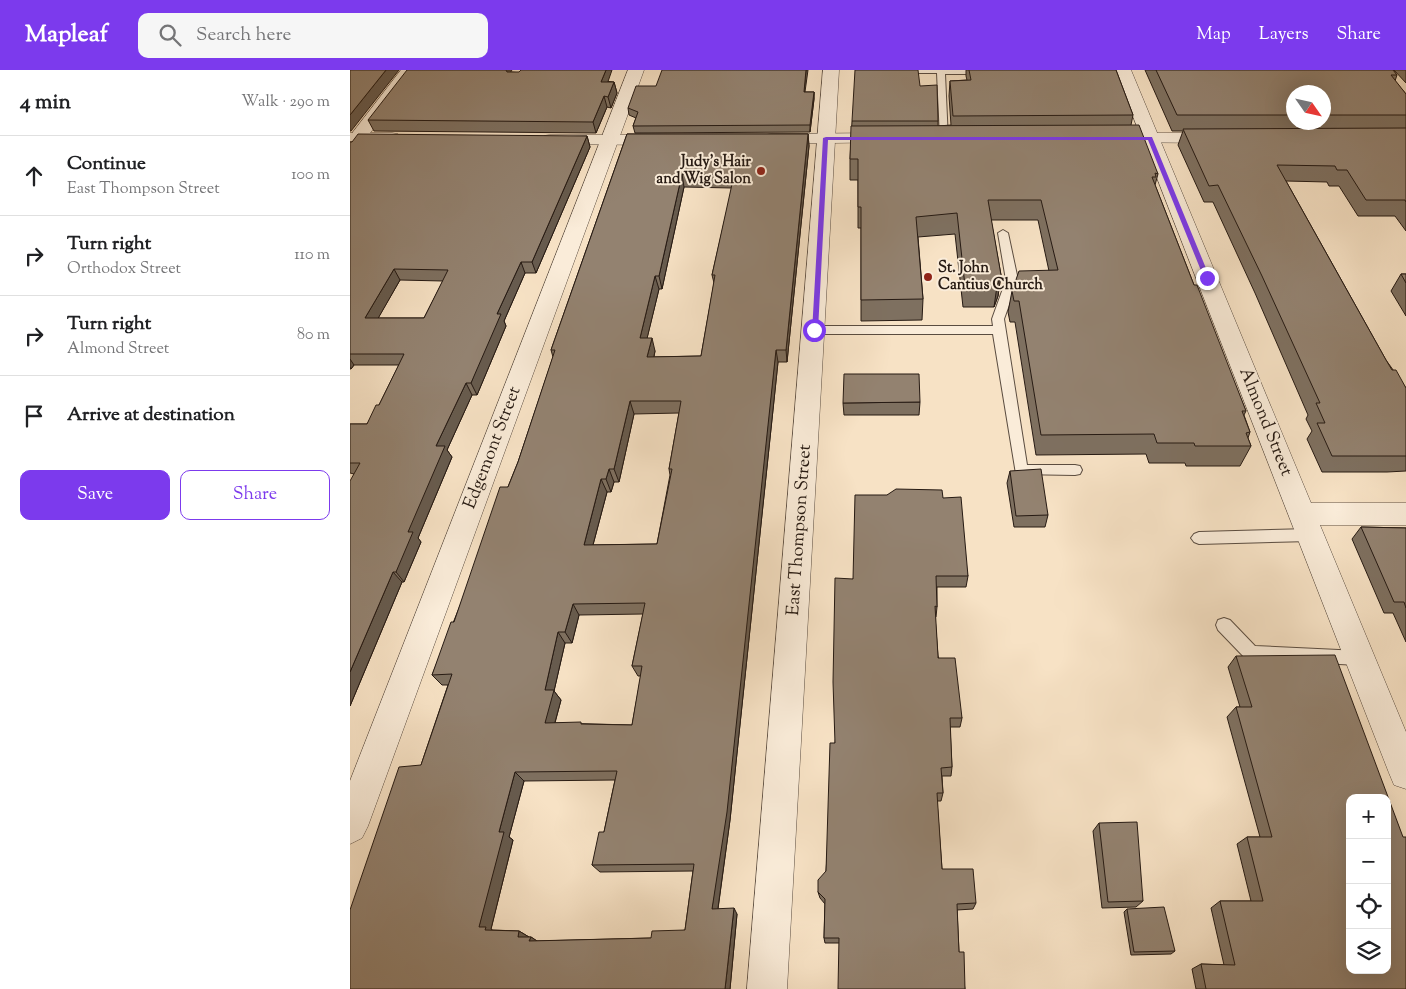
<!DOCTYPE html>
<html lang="en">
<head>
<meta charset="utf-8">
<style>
	body { margin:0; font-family:"Sorts Mill Goudy",serif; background:#f6f6f6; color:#202124 }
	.controls { position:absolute; right:15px; bottom:15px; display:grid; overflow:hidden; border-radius:10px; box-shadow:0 5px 20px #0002 }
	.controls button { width:45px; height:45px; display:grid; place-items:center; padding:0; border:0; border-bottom:1px solid #e0e0e0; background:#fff; color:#202124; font:25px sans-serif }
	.compass { position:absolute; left:936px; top:15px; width:45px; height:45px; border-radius:50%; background:#fff; box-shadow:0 5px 20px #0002; rotate:124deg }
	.stop { position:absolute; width:15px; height:15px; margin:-11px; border:4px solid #7c3aed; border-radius:50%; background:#fff }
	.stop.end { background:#7c3aed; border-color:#fff; box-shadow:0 1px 5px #0008 }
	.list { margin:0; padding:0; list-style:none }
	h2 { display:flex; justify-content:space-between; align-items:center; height:65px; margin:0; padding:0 20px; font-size:21px }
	h2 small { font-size:16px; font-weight:400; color:#757577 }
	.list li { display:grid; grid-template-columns:32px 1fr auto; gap:15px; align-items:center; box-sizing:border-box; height:80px; padding:0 20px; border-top:1px solid #e0e0e0 }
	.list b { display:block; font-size:19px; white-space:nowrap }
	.list p { margin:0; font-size:16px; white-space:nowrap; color:#757577 }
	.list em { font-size:16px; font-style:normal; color:#757577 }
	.actions { display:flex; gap:10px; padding:15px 20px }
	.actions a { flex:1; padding:11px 0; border:1px solid #7c3aed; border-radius:10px; text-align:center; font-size:18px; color:#7c3aed }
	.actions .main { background:#7c3aed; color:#fff }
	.icon { flex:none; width:28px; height:28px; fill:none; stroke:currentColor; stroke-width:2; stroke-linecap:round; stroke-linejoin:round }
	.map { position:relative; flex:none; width:1056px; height:919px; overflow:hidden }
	header { display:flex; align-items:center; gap:30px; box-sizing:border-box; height:70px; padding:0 25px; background:#7c3aed; color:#fff }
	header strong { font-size:24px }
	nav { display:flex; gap:28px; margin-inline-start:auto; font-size:18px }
	.search { width:350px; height:45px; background:#f6f6f6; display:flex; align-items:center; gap:12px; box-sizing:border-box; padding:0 18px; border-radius:10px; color:#757577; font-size:19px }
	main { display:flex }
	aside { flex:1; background:#fff }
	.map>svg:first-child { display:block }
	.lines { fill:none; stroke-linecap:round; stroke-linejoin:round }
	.service-casing { stroke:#5a4c40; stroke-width:2 }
	.minor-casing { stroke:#5a4c40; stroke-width:1 }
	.tertiary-casing { stroke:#5a4c40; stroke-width:1 }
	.service { fill:#faecd9; fill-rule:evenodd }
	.minor { fill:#faecd9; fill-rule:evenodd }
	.tertiary { fill:#faecd9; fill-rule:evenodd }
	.wall { fill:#7e7060; stroke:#261a13; fill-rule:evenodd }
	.shaded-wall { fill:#675b4e; stroke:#261a13 }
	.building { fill:#938270; stroke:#261a13; fill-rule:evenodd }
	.route { fill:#7c3aed }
	.poi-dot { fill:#8f2418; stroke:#faecd9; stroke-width:2 }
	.labels { text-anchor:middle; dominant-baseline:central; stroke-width:4; stroke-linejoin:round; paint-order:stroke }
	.far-poi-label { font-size:15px; font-weight:bold; fill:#261a13; stroke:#faecd9; text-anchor:end }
	.street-label { font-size:18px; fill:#261a13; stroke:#faecd9 }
</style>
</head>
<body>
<header>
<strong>Mapleaf</strong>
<div class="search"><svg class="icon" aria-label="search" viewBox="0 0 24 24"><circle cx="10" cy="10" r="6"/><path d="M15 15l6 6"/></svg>Search here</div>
<nav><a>Map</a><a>Layers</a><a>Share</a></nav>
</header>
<main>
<aside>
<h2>4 min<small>Walk · 290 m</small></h2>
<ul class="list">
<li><svg class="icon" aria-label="ahead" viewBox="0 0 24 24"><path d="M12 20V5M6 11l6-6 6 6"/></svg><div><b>Continue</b><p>East Thompson Street</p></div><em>100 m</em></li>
<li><svg class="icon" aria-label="right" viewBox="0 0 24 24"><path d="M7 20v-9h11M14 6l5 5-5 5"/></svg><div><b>Turn right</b><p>Orthodox Street</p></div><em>110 m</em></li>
<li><svg class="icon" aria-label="right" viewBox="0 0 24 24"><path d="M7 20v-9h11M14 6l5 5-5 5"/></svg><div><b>Turn right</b><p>Almond Street</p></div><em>80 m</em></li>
<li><svg class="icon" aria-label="arrive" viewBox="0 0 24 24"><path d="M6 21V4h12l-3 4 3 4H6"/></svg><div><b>Arrive at destination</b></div></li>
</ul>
<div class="actions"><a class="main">Save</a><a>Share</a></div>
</aside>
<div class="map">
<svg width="1056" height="919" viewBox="0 0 1056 919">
	<rect width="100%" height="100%" fill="#f7e2c5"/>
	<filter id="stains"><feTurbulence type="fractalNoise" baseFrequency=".004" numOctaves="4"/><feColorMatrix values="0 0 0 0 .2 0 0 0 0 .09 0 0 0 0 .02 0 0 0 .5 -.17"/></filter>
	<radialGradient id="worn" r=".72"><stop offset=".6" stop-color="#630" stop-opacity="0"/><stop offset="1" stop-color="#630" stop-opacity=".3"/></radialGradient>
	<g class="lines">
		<g class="service-casing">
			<path id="service" d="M543 0H627L626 3 623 4H595L598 70 595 71 590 68 587 3H547Z
				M653 160 658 163 668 210 654 249 677 395H725L730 396 732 400 730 404 725 405 666 404 643 264H464L458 260 464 256H643L642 249 656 210 648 163Z
				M960 459 965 461 968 465 965 469 960 471 849 474 844 472 841 468 844 464 849 462Z
				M874 548 880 550 905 576 1010 581 1016 583 1018 588 1016 593 1010 595 901 590 895 588 868 560 866 555 868 550Z"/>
		</g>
		<g class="minor-casing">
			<path id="minor" d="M51 0H67L6 82 0 83V66Z
				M278 0H294L18 756 12 768 0 774V711Z
				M473 0H489L437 919H397Z
				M765 0H781L961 433H1056V455H970L1056 662V719L1044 715 1039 703Z"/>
		</g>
		<g class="tertiary-casing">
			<path id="tertiary" d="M0 63H42L48 64 51 68 48 72 42 73H0Z
				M537 63 543 64 546 68 543 72 420 74 414 73 411 69 414 65 420 64Z
				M758 63H867L873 64 876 68 873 72 867 73 752 72 749 68 752 64Z
				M200 65H312L318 66 321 70 318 74 312 75 194 74 191 70 194 66Z"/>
		</g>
		<use href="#service" class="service"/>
		<use href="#minor" class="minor"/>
		<use href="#tertiary" class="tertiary"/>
	</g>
	<path class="wall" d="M616 0H766L783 45 781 55 808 104 805 115 844 215 896 341 894 345 900 362 898 368 901 376 890 396H836L835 393H799L796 384 686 385 665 252H660L658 242 662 221 699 201 688 150H641L651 205 648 226 644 237H613L605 164 568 167 573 229 572 250 511 251V158H508V110H500V89L502 51 570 16 588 51V56L601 55 599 26 600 11 617 10 616 6Z
		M795 0H1043L1047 5 1045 11 1056 24V161L1045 146H1008L989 116H979L977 112 936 111 1036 290 1056 318V401L1037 402H972L957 369 962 361 956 349 958 345 905 223 863 132H854L828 75 833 61H822ZM944 22H974V52H944Z
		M1044 0H1056V13Z
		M161 2 264 12 267 23 261 38 257 37 246 63 24 61 18 50Z
		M455 22H464V29L460 62 285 63 283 56 286 48 279 45 278 38Z
		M277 64H458L459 76 437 292H428L380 750 368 839 387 844 380 919H0L71 695 98 615H92L82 605 168 392 203 287 201 280ZM334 117 382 118 362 205 364 213 351 286 304 287 305 281 297 268 309 219H312ZM329 343 319 399 320 405 307 474 243 475 257 422H261L264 412H269L284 344ZM293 544 282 596 288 606H291L282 655 205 653 211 630 204 621 215 573H222L229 545ZM265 710 254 762 242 795 250 802 343 801 335 860 301 868 187 871 181 867H179L169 861 142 860 141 859 163 770 159 767 174 711Z
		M237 66 240 77 186 203H175L154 251 156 256 127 325H122L97 380 102 387 68 468 71 472 54 512H52L0 636 4 404 0 403V354H17L29 335 49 295H4L1 299H0V72ZM50 210 93 211 74 248H28Z
		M1051 204H1056V246L1041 221Z
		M570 332 569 345H494L493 333Z
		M660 401 698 445 695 457H664L657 413Z
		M537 425 593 428 618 506 616 517H587V537L586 547H585L588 586 612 648 610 657H600L602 697 601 706H592L593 723 591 731H587L592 799 626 833 623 839 607 840 609 882 615 919 489 873H475L474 868 475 834 470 828 468 822 476 801 485 673 503 509Z
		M1011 457 1056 458V572L1043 543H1034L1002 469Z
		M886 586 1056 919H846L842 899 851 894 874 895 861 838 870 831H901L887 774 897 767H910L877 647 886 637H890L878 597Z
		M749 753 793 831 786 837 752 838 743 761Z
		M777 839 825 881 821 884 781 885 774 842Z"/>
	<path class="shaded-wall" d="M36 0H49L1 61H0V45Z
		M155 0H162L157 7Z
		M256 0H262L254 23 251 12Z
		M456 0H458L454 29V22Z
		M264 12 267 23 261 38 258 27Z
		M464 22V29L460 62V55Z
		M254 26 257 37 246 63 243 52Z
		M458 64 459 76 437 292 436 280Z
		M237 66 240 77 186 203 182 192Z
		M332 104 334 117 312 219 309 206Z
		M171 192 175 203 154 251 156 256 127 325 121 313 147 244Z
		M44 199 50 210 22 259 15 248Z
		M651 205 648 226 644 237 647 216Z
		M305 206 309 219 294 281 290 268Z
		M302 268 305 281 301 300 297 287Z
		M426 280 428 292 380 750 367 845 362 839Z
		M0 289 4 295 1 299 0 297Z
		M116 313 122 325 97 380 102 387 68 468 71 472 54 512 46 502 58 462 86 376Z
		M280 331 284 344 269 412 264 399Z
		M259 399 264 412 261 422 256 409Z
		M251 409 257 422 240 486 234 475Z
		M43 502 52 512 0 636V602Z
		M223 534 229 545 222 573 215 562Z
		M208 562 215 573 204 621 211 630 202 663 195 653V620Z
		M165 702 174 711 159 767 163 770 141 859 146 863V866L129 857 149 762Z
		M384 838 387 844 380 919H375Z
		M169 861 179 867 177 872 168 867Z
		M181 867 190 873 179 871Z"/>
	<path class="building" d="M0 0H36L0 45Z
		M57 0H156L157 2H169L171 0H256L251 12H264L258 27 254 26 243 52 18 50Z
		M312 0H456L454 22H464L460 55 283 56 288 42 278 38 286 16H306Z
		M505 0H568L570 16 587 15 588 51H502Z
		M619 0H766L783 45 603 46 600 11 621 10Z
		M806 0H1043L1047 5H1041L1056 24V45H974V22H944V45H827Z
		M789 55 808 104 805 103 806 107H802L844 215H847L896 341H892L900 362 896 363 901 376H845L844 373H807L804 364 691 365 669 231H664L662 221 669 201 708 200 691 130H638L651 205 647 216H615L607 143 566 147 573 229 511 230V137H508V89H500L501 56Z
		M1056 58V132L1055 130H1016L997 100H987L985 96 927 95 1036 290 1042 300H1046L1056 318V386H982L967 353H975L966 333H970L912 206 868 115 859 116 833 59Z
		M8 64 237 66 182 192H171L147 244H151L121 313H116L86 376H95L58 462H63L46 502H43L0 602V411L10 393H0V354H17L26 335H29L54 284H0V72H2ZM44 199 98 200 74 248H15Z
		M277 64H458L436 280H426L377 742 362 839 384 838 375 919H0V840L49 697 71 695 102 604 82 605 101 552H104L150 417H158L168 392 205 280H201ZM332 104 384 105 362 205H365L351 286 297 287 302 268H290L305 206H309ZM280 331H331L319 399H322L307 474 234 475 251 409H256L259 399H264ZM295 533 282 596H292L282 655 231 654V652L195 653 204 620H195L208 562H215L223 534ZM267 701 254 762H249L242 795 344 794 335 860 302 861 301 868 179 871 181 867H168L169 861 135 860 136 857H129L154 762H149L165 702Z
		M1051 204H1056V213Z
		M494 304H569L570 332 493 333Z
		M691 399 698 445 666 446 660 401Z
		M546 419 592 420 593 428 611 427 618 506H586L587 537 585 536 588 586V588H605L612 648H600L602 697 591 698 593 723H587L592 799H623L626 833 607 834 609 882H614L615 919H488L489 868H474L475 829 468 822V810L476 801 480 673H485L483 612 485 508 503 509 505 425H537Z
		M1011 457 1056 458V538L1054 532H1044Z
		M985 585 1053 767H1056V919H856L851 894 885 895 870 831H913L897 767H922L886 637H902L886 586ZM1000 728H1037V900H1000Z
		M787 752 793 831 758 832 749 753Z
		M814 837 825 881 784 882 777 839Z"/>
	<path class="route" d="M476 67H802L860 208 857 210 854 208 798 70H478L468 260 462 262 473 68Z"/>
	<g class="poi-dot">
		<circle cx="411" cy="101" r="5"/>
		<circle cx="578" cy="207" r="5"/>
	</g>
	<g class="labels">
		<g class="far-poi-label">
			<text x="401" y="92">Judy's Hair<tspan x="401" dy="17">and Wig Salon</tspan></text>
			<text x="588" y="198" text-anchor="start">St. John<tspan x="588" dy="17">Cantius Church</tspan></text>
		</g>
		<g class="street-label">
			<text transform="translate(915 352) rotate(68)">Almond Street</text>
			<text transform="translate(143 378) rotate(-69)">Edgemont Street</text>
			<text transform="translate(450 460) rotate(-86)">East Thompson Street</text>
		</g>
	</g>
	<rect width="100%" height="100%" filter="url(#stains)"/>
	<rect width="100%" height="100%" fill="url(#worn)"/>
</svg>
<div class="controls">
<button>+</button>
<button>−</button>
<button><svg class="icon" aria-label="locate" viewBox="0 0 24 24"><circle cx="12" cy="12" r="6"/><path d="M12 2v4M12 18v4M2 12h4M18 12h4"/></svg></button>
<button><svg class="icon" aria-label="layers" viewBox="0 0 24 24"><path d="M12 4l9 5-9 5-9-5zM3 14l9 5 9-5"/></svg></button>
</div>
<svg class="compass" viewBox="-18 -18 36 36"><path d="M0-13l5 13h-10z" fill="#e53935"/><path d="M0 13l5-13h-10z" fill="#757577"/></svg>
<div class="stop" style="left:464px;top:260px"></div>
<div class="stop end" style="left:857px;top:208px"></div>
</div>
</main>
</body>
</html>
